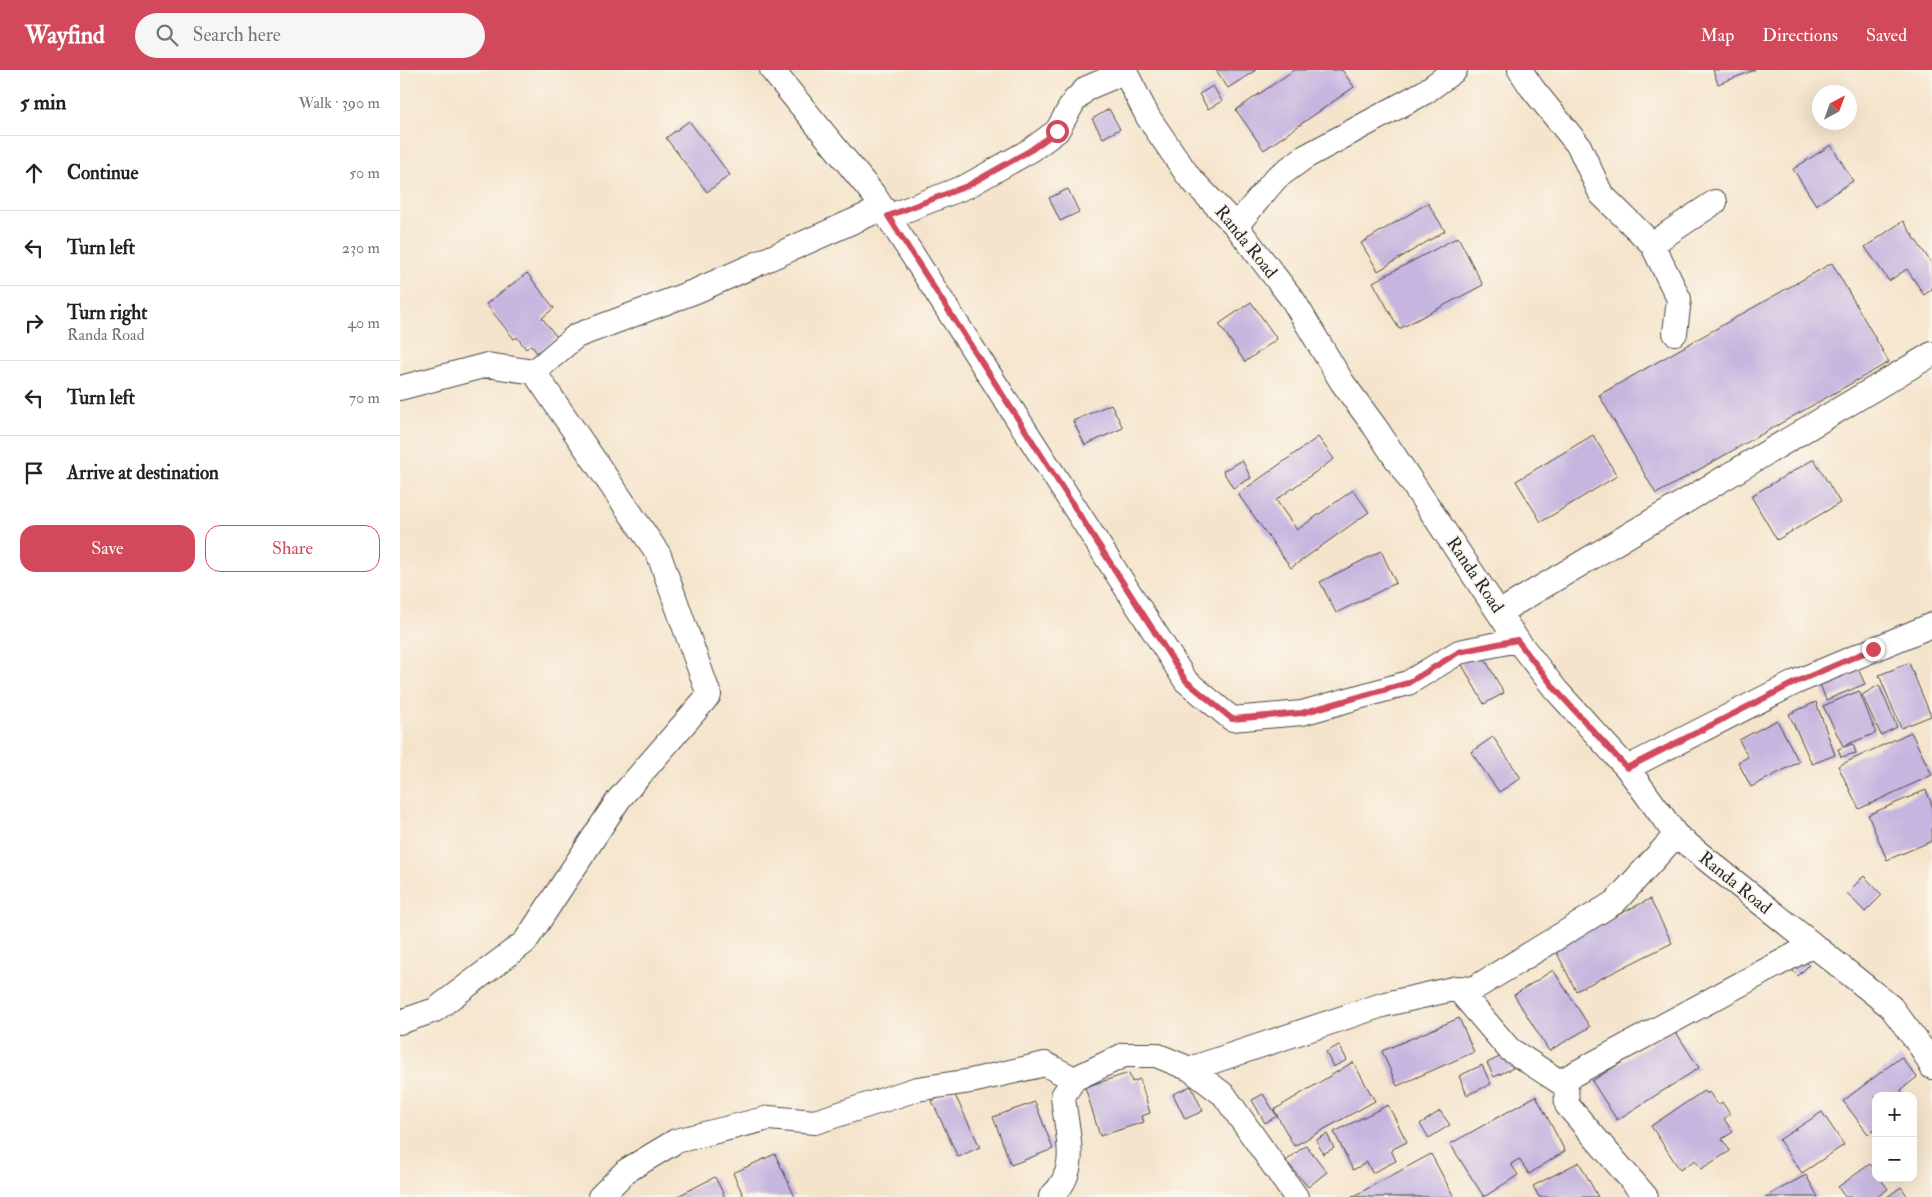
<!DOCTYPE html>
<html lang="en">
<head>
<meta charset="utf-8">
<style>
	body { margin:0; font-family:"IM FELL Double Pica",serif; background:#f6f6f6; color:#222 }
	.controls { position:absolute; right:15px; bottom:15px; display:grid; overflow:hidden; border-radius:10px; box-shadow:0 5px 20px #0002 }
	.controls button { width:45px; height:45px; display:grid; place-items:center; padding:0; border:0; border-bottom:1px solid #e0e0e0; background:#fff; color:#222; font:25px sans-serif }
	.compass { position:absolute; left:1412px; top:15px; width:45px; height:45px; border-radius:50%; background:#fff; box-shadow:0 5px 20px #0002; rotate:41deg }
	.stop { position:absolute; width:15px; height:15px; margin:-11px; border:4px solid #d1495b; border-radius:50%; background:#fff }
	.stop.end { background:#d1495b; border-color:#fff; box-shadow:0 1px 5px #0008 }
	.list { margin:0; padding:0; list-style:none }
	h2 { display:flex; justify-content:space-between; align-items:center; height:65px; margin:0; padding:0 20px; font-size:21px }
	h2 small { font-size:16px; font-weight:400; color:#767676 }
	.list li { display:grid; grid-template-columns:32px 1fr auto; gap:15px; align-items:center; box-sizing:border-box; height:75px; padding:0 20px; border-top:1px solid #e0e0e0 }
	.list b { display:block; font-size:19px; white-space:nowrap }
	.list p { margin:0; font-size:16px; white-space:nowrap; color:#767676 }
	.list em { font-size:16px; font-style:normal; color:#767676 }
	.actions { display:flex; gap:10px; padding:15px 20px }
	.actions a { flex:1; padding:11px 0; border:1px solid #d1495b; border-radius:15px; text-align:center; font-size:18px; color:#d1495b }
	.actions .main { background:#d1495b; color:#fff }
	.icon { flex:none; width:28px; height:28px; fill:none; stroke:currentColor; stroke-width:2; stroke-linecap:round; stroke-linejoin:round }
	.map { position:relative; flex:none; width:1532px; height:1127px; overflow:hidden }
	header { display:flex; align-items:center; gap:30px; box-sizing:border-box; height:70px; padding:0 25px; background:#d1495b; color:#fff }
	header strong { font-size:24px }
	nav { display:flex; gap:28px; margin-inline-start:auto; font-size:18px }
	.search { width:350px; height:45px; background:#f6f6f6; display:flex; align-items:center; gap:12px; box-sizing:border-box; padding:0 18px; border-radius:28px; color:#767676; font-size:19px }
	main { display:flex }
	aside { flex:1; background:#fff }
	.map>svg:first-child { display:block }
	.building { fill:#c6b5df }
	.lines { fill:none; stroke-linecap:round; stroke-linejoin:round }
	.minor-casing { stroke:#494743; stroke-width:26 }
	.minor { stroke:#fff; stroke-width:24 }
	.route { stroke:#d1495b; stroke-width:6 }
	.labels { text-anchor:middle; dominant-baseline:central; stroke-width:4; stroke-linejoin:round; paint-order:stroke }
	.street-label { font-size:18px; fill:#2b2b2b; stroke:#fbf7ec }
</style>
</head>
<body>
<header>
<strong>Wayfind</strong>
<div class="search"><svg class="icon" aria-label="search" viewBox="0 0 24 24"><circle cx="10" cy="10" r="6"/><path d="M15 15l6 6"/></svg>Search here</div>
<nav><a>Map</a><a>Directions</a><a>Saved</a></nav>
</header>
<main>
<aside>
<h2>5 min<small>Walk · 390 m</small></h2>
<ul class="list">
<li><svg class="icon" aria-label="ahead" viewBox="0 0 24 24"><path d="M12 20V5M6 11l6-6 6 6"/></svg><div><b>Continue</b></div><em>50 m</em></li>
<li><svg class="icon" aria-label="left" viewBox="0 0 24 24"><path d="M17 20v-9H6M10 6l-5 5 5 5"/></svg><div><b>Turn left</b></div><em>230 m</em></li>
<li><svg class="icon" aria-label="right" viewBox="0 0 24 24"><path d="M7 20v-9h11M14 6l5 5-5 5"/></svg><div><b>Turn right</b><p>Randa Road</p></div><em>40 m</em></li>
<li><svg class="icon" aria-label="left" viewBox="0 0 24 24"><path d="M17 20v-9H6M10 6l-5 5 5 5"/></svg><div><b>Turn left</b></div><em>70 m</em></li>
<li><svg class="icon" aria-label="arrive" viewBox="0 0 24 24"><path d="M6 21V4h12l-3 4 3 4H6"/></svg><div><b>Arrive at destination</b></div></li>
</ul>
<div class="actions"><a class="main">Save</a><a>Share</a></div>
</aside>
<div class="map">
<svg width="1532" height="1127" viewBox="0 0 1532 1127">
	<rect width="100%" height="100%" fill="#fbf7ec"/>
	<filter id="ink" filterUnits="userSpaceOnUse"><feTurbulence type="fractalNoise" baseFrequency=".02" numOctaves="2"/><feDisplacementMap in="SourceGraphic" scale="10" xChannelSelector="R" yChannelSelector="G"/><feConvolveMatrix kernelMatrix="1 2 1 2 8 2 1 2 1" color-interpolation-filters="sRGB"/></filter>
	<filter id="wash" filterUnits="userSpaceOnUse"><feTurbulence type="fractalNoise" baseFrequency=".0096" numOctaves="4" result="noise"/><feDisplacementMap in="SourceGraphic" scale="20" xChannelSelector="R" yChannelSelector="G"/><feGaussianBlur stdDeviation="1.12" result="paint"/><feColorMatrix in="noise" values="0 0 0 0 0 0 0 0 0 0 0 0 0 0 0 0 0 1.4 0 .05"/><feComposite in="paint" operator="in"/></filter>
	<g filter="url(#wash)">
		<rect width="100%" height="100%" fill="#f5e4cc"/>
		<g id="blocks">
			<path class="building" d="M816 0H856L828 18Z
				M894 0H942L954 17 864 80 836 40Z
				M1313 0H1355L1318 14Z
				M813 16 822 31 808 39 799 24Z
				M709 39 720 59 703 68 692 49Z
				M289 51 330 105 307 122 266 68Z
				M1431 75 1453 111 1416 135 1393 99Z
				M668 119 679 142 660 151 649 128Z
				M1028 133 1045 161 978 201 961 173Z
				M1503 151 1532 194V219L1524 225 1507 199 1489 211 1465 177Z
				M1058 167 1083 215 999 259 973 212Z
				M1432 193 1489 292 1256 424 1199 325Z
				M127 203 154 238 142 248 157 267 137 283 131 275 126 279 117 267 114 269 86 234Z
				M851 232 877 269 845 292 819 254Z
				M711 334 723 358 685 375 673 351Z
				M1193 365 1217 406 1141 452 1116 411Z
				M918 367 934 389 876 430 897 460 953 420 969 442 891 498 838 424Z
				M1414 389 1440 433 1377 470 1351 426Z
				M842 390 851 408 833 418 823 401Z
				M981 481 996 513 936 543 920 512Z
				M1081 582 1104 623 1084 634 1061 593Z
				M1509 593 1531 646 1501 658 1479 605Z
				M1458 599 1465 614 1426 630 1420 614Z
				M1479 615 1497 657 1481 665 1462 625Z
				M1459 621 1476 663 1443 676 1423 636Z
				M1416 632 1435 685 1412 694 1389 644Z
				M1377 650 1399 692 1351 717 1338 692 1348 687 1339 670Z
				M1511 662 1532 705 1459 739 1438 696Z
				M1093 667 1121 708 1099 722 1071 682Z
				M1453 674 1456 683 1441 687 1438 679Z
				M1526 720 1532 735V771L1487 790 1468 745Z
				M1464 806 1482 825 1465 842 1447 823Z
				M1250 829 1272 873 1176 921 1154 877Z
				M1398 884 1409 895 1398 906 1387 895Z
				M1153 900 1190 957 1149 981 1114 925Z
				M1059 948 1074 982 997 1016 982 981Z
				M1274 959 1299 998 1217 1050 1192 1011Z
				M939 975 947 990 933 997 926 982Z
				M1106 984 1113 998 1094 1007 1087 993Z
				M1501 987 1517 1007 1501 1020 1505 1026H1476V1059L1468 1064 1443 1031Z
				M953 992 975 1031 894 1076 874 1040Z
				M1082 995 1091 1014 1067 1025 1059 1006Z
				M729 1003 732 1012 740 1009 750 1043 742 1046 744 1052 700 1066 685 1017Z
				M791 1016 803 1041 785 1049 773 1024Z
				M1305 1020 1307 1024 1309 1022 1318 1035 1322 1032 1330 1044 1324 1049 1333 1062 1322 1069 1330 1081 1301 1099 1295 1090 1280 1100 1251 1056Z
				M553 1021 580 1077 558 1087 532 1031Z
				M863 1024 877 1046 865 1053 852 1030Z
				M1136 1026 1165 1081 1129 1104 1119 1089 1111 1094 1118 1105 1084 1127 1050 1074Z
				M635 1032 653 1079 611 1095 593 1047Z
				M988 1035 1007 1072 991 1080 996 1091 972 1103 967 1092 953 1100 934 1062Z
				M1040 1041 1050 1055 1029 1068 1020 1054Z
				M1422 1042 1444 1075 1402 1103 1379 1070Z
				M927 1064 934 1078 923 1084 916 1070Z
				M906 1075 927 1102 908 1117 886 1091Z
				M375 1084 395 1127H344L333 1103Z
				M1031 1084 1054 1127H952Z
				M1179 1092 1198 1127H1139L1133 1116Z
				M1470 1094 1476 1102V1108H1480L1488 1119 1477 1127H1445L1438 1117Z
				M1406 1105 1418 1127H1365Z
				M315 1107 325 1127H276Z
				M1501 1117 1508 1127H1487Z"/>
		</g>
	</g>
	<g filter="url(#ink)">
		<use href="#blocks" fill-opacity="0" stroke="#494743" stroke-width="1"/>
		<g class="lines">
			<g class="minor-casing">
				<path id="minor" d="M372 0 474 125 786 611 832 649 902 643 1008 613 1059 582 1117 570
					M724 0 748 47 789 107 836 156 893 230 942 312 975 357 1117 570 1156 620 1227 698 1276 765 1491 937 1521 977 1532 997
					M1120 0 1132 18 1179 76 1201 124 1252 174 1315 132
					M488 147 567 116 631 80 657 61 674 31 687 18 725 2
					M836 156 876 108 905 87 1025 22 1055 0
					M1252 174 1279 229 1275 263
					M0 318 87 295 134 302 176 266 296 221 483 138
					M1100 542 1532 284
					M1227 698 1396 612 1532 555
					M1057 918 1109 979 1166 1016
					M0 952 35 940 125 872 219 729 309 625 259 485 134 302
					M790 999 982 935 1057 918 1073 919 1215 832 1276 765
					M200 1127 226 1101 276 1071 369 1048 415 1052 517 1019 571 1011 645 994 674 1009
					M651 1127C682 1099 666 1063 663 1026L674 1009 724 985H756L790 999 824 1025 896 1127
					M1246 1127 1167 1035 1166 1016 1163 1010 1413 875"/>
			</g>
			<use href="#minor" class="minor"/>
		</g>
	</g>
	<g class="lines" filter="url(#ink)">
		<path class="route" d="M657 61 631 80 567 116 488 146 786 611 832 649 902 643 1008 613 1059 582 1117 570 1156 620 1227 698 1396 612 1473 579"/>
	</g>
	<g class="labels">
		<g class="street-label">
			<text transform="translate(846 172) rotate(51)">Randa Road</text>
			<text transform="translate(1075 505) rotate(56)">Randa Road</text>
			<text transform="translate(1335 813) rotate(39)">Randa Road</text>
		</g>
	</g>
</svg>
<div class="controls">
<button>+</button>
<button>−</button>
</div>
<svg class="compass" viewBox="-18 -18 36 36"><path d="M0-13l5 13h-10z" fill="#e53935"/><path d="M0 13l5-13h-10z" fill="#767676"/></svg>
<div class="stop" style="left:657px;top:61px"></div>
<div class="stop end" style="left:1473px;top:579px"></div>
</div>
</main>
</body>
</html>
